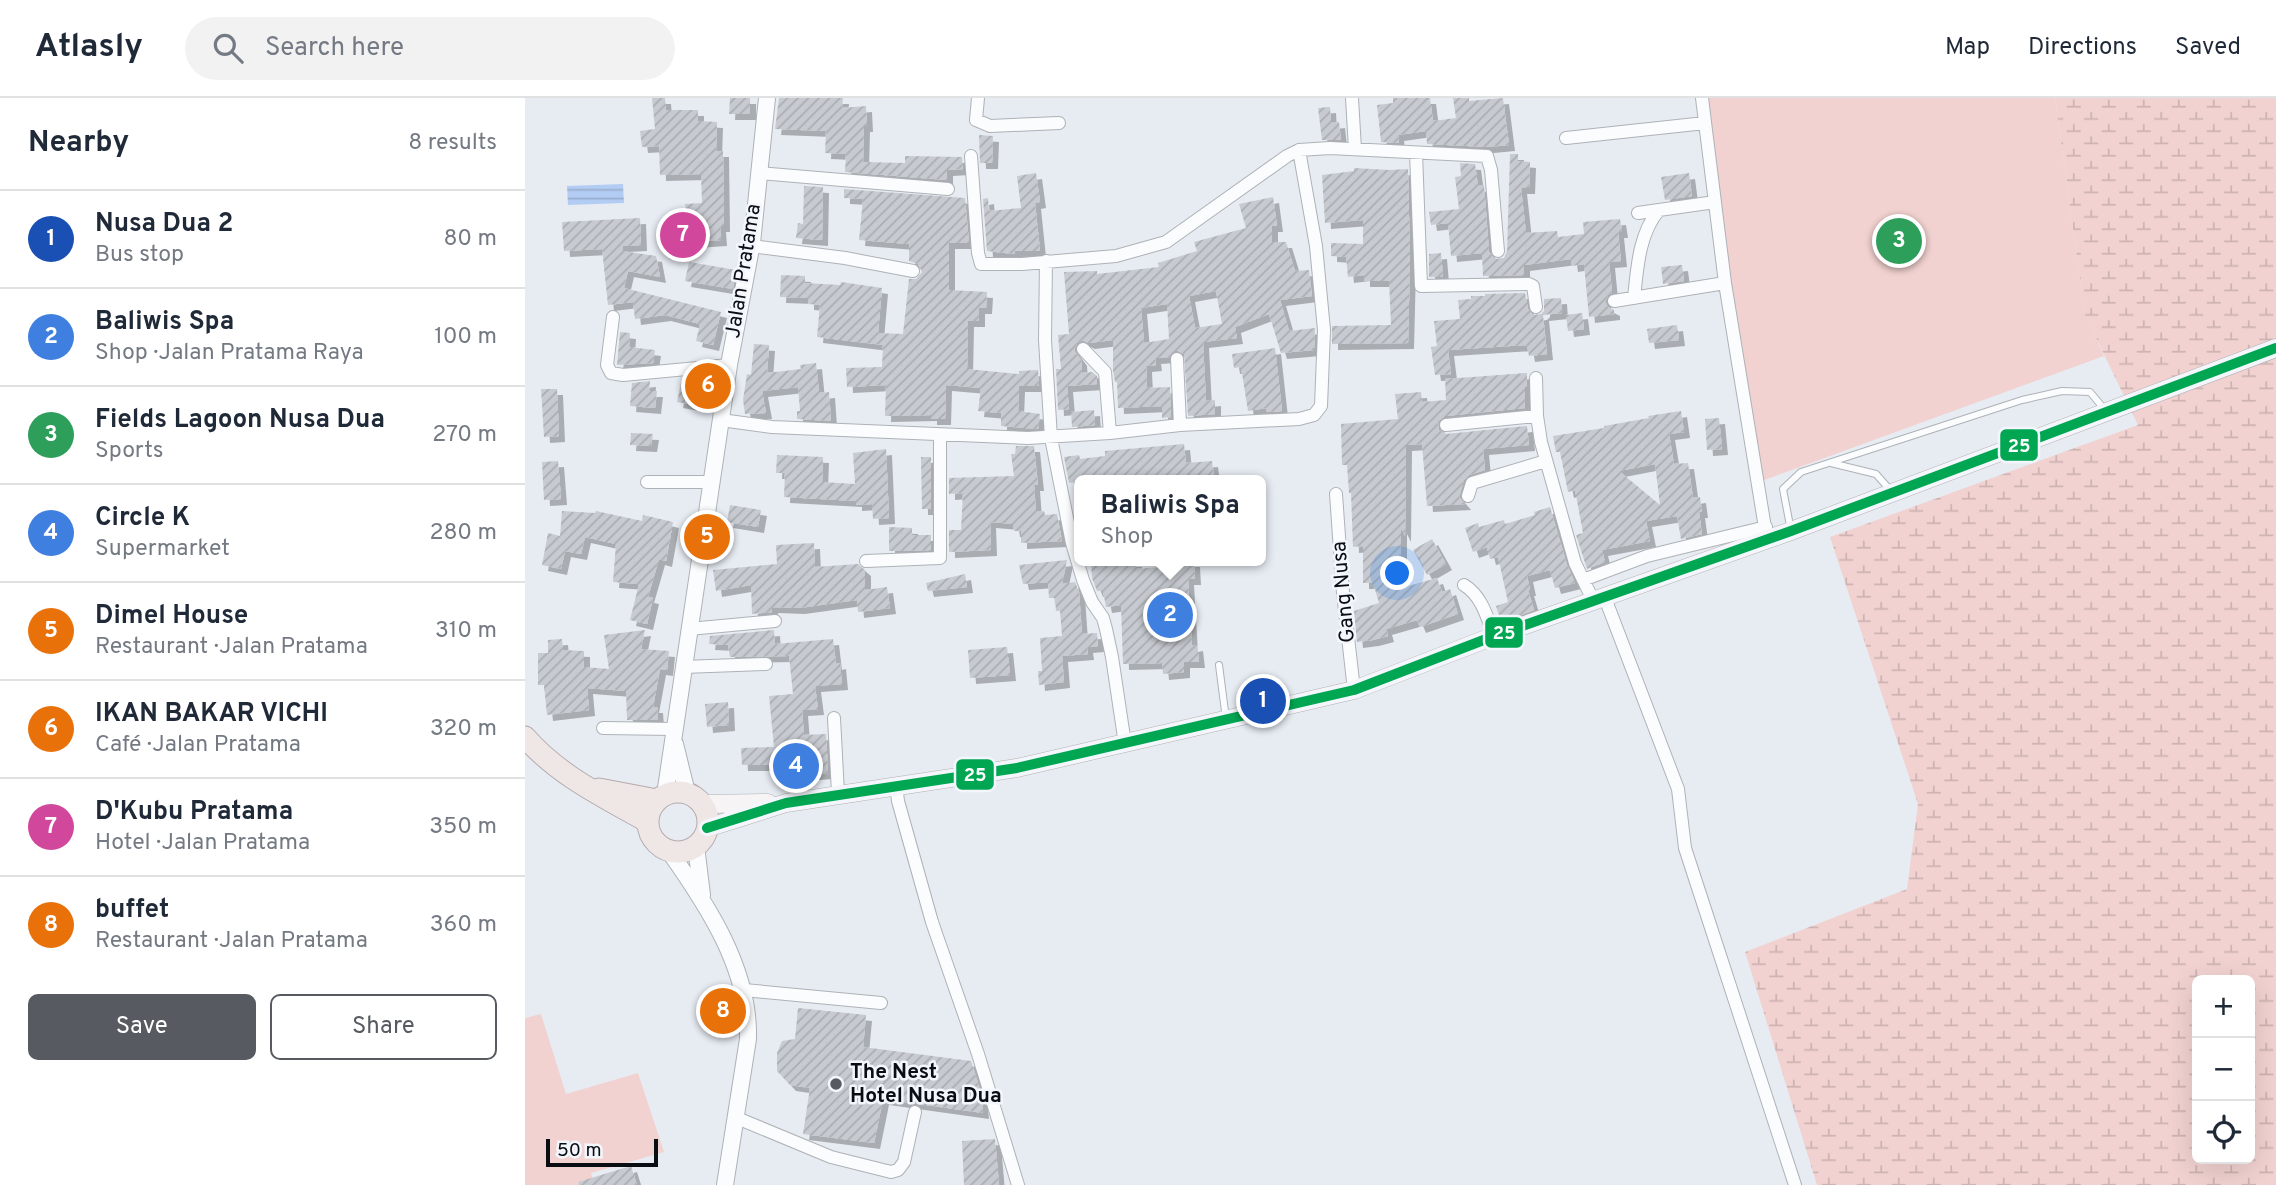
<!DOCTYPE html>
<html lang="en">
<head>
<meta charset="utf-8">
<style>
	body { margin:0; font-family:Overpass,sans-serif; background:#f2f2f3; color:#1f2937 }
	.controls { position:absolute; right:21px; bottom:21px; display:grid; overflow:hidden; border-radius:10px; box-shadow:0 7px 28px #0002 }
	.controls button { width:63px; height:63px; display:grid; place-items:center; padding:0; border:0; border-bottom:2px solid #e0e1e3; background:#fff; color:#1f2937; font:35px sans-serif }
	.scale { position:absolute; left:21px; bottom:18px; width:112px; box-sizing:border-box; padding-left:7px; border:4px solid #0a0d12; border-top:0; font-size:19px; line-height:24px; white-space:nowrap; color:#0a0d12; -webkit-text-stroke:5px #f3f7fd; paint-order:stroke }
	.you { position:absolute; left:873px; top:476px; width:24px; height:24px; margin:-18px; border:5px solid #fff; border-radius:50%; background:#1a73e8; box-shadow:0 0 0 10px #1a73e833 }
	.badge { display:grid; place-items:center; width:46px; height:46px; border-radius:50%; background:#575b61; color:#fff; font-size:23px; font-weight:700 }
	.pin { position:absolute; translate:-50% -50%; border:4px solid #fff; box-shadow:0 2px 7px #0006 }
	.popup { position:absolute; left:549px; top:377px; width:192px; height:91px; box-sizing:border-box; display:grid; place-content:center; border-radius:10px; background:#fff; filter:drop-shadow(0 2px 5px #0005); font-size:23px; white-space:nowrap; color:#747a83 }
	.popup b { font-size:26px; color:#1f2937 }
	.popup::after { content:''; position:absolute; left:50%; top:100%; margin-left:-14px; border:14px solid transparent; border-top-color:#fff }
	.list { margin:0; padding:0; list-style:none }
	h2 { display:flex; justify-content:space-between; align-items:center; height:91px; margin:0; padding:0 28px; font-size:30px }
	h2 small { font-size:23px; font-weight:400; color:#747a83 }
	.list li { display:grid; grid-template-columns:46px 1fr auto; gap:21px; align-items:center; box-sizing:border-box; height:98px; padding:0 28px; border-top:2px solid #e0e1e3 }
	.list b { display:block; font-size:26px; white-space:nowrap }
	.list p { margin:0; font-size:23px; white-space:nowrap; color:#747a83 }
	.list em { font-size:23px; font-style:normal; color:#747a83 }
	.actions { display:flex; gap:14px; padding:21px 28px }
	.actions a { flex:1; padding:16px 0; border:2px solid #575b61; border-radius:10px; text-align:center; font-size:24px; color:#575b61 }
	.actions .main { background:#575b61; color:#fff }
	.icon { flex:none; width:38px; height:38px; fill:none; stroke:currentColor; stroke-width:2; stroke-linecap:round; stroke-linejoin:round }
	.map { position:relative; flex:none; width:1751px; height:1087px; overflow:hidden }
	header { display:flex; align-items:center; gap:42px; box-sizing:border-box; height:98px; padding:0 35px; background:#fff; border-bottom:2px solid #e0e1e3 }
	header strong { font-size:33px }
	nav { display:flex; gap:38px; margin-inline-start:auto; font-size:24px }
	.search { width:490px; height:63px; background:#f2f2f3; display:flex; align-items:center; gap:18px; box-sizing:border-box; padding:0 24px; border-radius:38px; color:#747a83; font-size:26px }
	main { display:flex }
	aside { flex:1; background:#fff }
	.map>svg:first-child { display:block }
	.green { fill:#f1d2d0 }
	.wetland { fill:url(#wetland-marsh); fill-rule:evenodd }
	.water { fill:url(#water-rules) }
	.building { fill:url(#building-hatch); fill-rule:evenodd; filter:url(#shadow) }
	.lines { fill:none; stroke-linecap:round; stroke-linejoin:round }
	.service-casing { stroke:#aeb2b7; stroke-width:8 }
	.minor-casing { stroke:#aeb2b7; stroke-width:14 }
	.tertiary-casing { stroke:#aeb2b7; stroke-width:18 }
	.secondary-casing { stroke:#aeb2b7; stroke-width:19 }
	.trunk-casing { stroke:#b5abae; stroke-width:23 }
	.service { stroke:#fbfcfd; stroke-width:6 }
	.minor { stroke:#fbfcfd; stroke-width:12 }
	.tertiary { stroke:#fbfcfd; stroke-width:16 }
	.secondary { stroke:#f7f4f5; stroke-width:18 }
	.trunk { stroke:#efe6e6; stroke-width:21 }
	.bus-1-casing { stroke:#f3f7fd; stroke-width:16 }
	.bus-1 { stroke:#00a651; stroke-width:10 }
	.poi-dot { fill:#575b61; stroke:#f3f7fd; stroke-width:2.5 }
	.labels { text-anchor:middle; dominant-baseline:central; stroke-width:5; stroke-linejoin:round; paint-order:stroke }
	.street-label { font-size:21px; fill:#0a0d12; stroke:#f3f7fd }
	.poi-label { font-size:21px; font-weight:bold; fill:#0a0d12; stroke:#f3f7fd; text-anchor:start }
	.line-badge { stroke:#f3f7fd; stroke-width:2.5 }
	.badge-label { font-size:19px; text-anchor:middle; font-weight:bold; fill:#fff }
</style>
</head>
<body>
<header>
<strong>Atlasly</strong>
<div class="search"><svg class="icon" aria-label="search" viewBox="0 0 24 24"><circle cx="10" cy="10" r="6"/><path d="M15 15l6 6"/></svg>Search here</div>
<nav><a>Map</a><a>Directions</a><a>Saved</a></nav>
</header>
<main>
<aside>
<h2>Nearby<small>8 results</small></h2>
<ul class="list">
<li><span class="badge" style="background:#1a4fb4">1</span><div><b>Nusa Dua 2</b><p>Bus stop</p></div><em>80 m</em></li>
<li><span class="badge" style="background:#3f7fe0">2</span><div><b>Baliwis Spa</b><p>Shop · Jalan Pratama Raya</p></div><em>100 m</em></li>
<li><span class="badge" style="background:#2e9e5b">3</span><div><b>Fields Lagoon Nusa Dua</b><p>Sports</p></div><em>270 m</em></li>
<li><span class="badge" style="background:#3f7fe0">4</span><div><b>Circle K</b><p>Supermarket</p></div><em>280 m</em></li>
<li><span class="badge" style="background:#e8710a">5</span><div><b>Dimel House</b><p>Restaurant · Jalan Pratama</p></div><em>310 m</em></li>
<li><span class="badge" style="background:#e8710a">6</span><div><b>IKAN BAKAR VICHI</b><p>Café · Jalan Pratama</p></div><em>320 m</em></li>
<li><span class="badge" style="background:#d1479c">7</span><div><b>D'Kubu Pratama</b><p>Hotel · Jalan Pratama</p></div><em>350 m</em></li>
<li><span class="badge" style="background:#e8710a">8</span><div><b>buffet</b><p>Restaurant · Jalan Pratama</p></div><em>360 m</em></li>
</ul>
<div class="actions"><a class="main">Save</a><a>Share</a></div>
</aside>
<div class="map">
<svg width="1751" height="1087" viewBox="0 0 1751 1087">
	<defs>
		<pattern id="wetland-marsh" width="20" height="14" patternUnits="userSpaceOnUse" patternTransform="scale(1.75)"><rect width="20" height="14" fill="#f1d2d0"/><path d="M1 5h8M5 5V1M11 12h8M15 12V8" fill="none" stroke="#cdb3b2"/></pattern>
		<pattern id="water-rules" width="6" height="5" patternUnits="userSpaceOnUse" patternTransform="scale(1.75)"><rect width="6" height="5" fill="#b3ccf4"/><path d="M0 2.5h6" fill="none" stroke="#99aed0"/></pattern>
		<pattern id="building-hatch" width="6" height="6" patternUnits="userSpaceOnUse" patternTransform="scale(1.75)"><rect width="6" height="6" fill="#c7cbd1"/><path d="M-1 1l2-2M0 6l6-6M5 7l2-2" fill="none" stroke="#aaadb2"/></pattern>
		<filter id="shadow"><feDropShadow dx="6" dy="6" stdDeviation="0" flood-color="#0004"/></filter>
	</defs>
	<rect width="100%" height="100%" fill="#e7ecf3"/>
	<path class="green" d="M1183 0H1530L1560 216 1579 258 1231 385 1190 69Z
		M16 916 41 996 113 975 139 1054 66 1075 69 1086 67 1087H0V920Z"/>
	<path class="wetland" d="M1530 0H1751V1087H1292L1220 854 1382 791 1393 706 1305 439 1613 327 1560 217ZM1672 882H1725V1061H1672Z"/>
	<path class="water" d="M98 86 99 105 43 107 42 88Z"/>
	<path class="building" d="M127 0H140L141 12H173V23L192 24 191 53H198L199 128H195L196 142 150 145 148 114 161 113 160 106 177 105 176 76 135 77 134 48 117 49 115 33 130 31Z
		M205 0H225V16H204Z
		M254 0H318L317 10 341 8 342 28H339L338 64 380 65V58L437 59 438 71 422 72V82L320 74 321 56 300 55 301 33 250 31Z
		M868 0H905L908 23 931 20 928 0H944V3L978 0 984 47 963 49 902 46 901 33 873 37 874 45 856 44 852 7 868 5Z
		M805 9 806 25 814 24 816 42H797L793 10Z
		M454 37 468 38 467 65H455Z
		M985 56H993V63L1005 64 1004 90H996L1001 135 1032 133 1033 139 1059 136 1058 124 1095 121 1097 134H1093L1096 163 1084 164 1087 195 1083 197 1080 204 1083 209 1089 212V216L1064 219 1059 166 1047 168 1046 161 999 167V177L958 178 957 155 926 158 923 125 906 127 904 114 934 111 930 79 936 78 935 65 950 66 953 88 959 87 964 154 970 161 979 160 982 153Z
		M829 70 864 72 883 71 885 164 883 245 807 246V228L866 227 864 183H839V177L823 179 821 159 806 158V145L838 146V122L800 125 797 77 829 73Z
		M511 75 515 104 510 105 515 153H490L489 156 462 153 458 101 463 100 464 113 496 110 492 78Z
		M1164 75 1167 98 1140 102 1136 79Z
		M279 88 298 89 297 142 271 140 273 125 278 126Z
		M319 91 440 100 444 145H424V192L462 194 461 210H454V223H443L442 271 494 276V273L513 272 514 288H494L493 313 515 316 513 331 476 328V315L453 313 456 290 421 287 420 321H406V317L360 318 361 287 322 289 321 270 357 269 358 247 292 239 295 207 283 206V200L255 199 256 177 280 178V185L315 187 316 184 357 190 353 235 378 236 384 181H391L397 174 393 166 384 163V146L334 142 338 101 319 100Z
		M748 99 752 128H747V144H761L770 173 784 172 787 198 755 202 764 233 790 230 789 252 756 255 744 216 710 229 712 240 678 244 681 303 690 302V316L663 318 659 256 651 252 644 259 630 260 631 267 621 268 622 290 645 289 646 319 637 320V308L593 310 592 284H590L588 272V242L564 245 557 242 552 245 549 252 556 262 557 275 567 274 572 278V286L542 288 544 311 533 312 531 271H536L533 237 544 236 539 174 572 173V176L634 169 633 165 672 153 669 144 721 130 714 106ZM691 193 697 226 670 230 664 198ZM642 206 644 241 619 245 616 210Z
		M115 120 116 147 98 148 97 153 131 158 135 179 103 173 99 190 196 214 188 247 171 243 175 226 140 217 110 221 108 204 83 207 77 151 39 153 37 124Z
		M916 155 918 179H904V156Z
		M164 164 211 172 208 191 160 183Z
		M1157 167 1159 183 1138 186 1136 169Z
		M1000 195 1003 211 1008 217 1016 216 1019 213V201L1036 200 1037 215 1018 217 1022 256 1004 258 1002 247 923 252 926 276 910 277 906 249 912 248 909 223 935 221 933 202 946 201V198H960V196Z
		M1057 215 1059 231 1043 233 1041 217Z
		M1152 227 1154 242 1124 245 1122 231Z
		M95 234 105 235 104 249 130 252 128 265 92 267Z
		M229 246 244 247 242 275 276 271 275 267 291 265 294 295 304 294 306 323 272 321V313H275L273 289 237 293 241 315 220 316 218 302 222 276 226 277Z
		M750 250 757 313 742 314 741 310 723 313 716 269 709 270 707 256Z
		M1002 275V289H1000V310L920 318 913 323 914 332 921 336 1002 328 1004 347 958 351 960 372 944 377 939 382 934 399 940 406 902 408 897 346 881 347 880 438 876 430V490L912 480 917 494 925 491 933 516 895 529 892 522 861 531 863 538 848 542 832 544 829 513 854 505 848 485H838V448L828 449 826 395H824L822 367H817L816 326 873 321 870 296 896 294 897 304 921 302 920 281Z
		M185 278 179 309 152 304 157 280Z
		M125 283 124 293H132L130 310 105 308 107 285Z
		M16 291H32L34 338 19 339Z
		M569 312 570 327 547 329 546 314Z
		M1156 313 1159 334 1144 336 1149 366 1163 365 1168 400 1175 399 1177 414H1174L1177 436 1156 441 1152 418 1121 423 1125 443 1077 452 1080 464 1062 471 1051 437 1058 435 1050 392 1043 394 1035 354H1031L1028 338 1079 330V328L1124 320 1123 318ZM1130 366 1135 407 1094 373Z
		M1194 320 1197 351 1182 352 1180 321Z
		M106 335 128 336 126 348 105 347Z
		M659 346 661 365 687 363 689 378 667 380V382H563L561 379 560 382 544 385 539 359 554 357 555 361 580 358V353Z
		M491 348H509L513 387H509L511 414 519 413 520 417 532 416 537 443 496 445V433H489L488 426 465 424 466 452 424 454V432H436L438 395 424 396V380L489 378 486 356H490Z
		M361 351 364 420 348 421 347 406 331 407V403L259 399 260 375H251L252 357 298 359 297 384 330 386 328 355Z
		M396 359H406V411H397Z
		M33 363 36 401 19 402 17 364Z
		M205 407 236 412 233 429 202 424Z
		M1025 409 1042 467 1050 485 1030 490 1025 472 1002 478 1005 492H1003L1009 512 976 524 971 508 983 504 973 459 965 461 962 449 948 454 940 430 953 425 954 429 979 422 980 426 1010 417 1009 414Z
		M37 413 70 415 71 413 117 423 118 417 148 424 141 463 134 461 123 499 128 500 122 526 105 522 114 486 88 484 91 446 60 439 56 456 40 453 36 471 17 467 23 435 35 438Z
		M364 429 387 430V437H406V452L364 453Z
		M907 441 921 466 902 477 888 452Z
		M289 445 290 469 333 466 340 472V492L362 489 365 510 333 514 332 502 274 510 247 509V514L227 516 226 487 191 493 188 472 252 466 251 447Z
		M542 462 537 486 550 484 554 494 557 536 572 535 573 548 562 549 563 556 537 558 539 584 514 587 513 573H517L515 540 537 538 535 513H531L530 500H524L523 484 498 486 494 467Z
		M566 463H611V471L647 468V463H669L670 481H663L667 548 672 547 674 564H659V574L638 576 637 565 598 566 596 507 581 509 578 493H572L567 480Z
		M440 476 442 489 403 493 401 485Z
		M120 532 116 551 144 553 142 572 135 571 128 609H132L133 622H102L101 593 62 590 64 612 22 617 19 587H13V555H23V542L37 541 38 552 59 553V569L84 571 79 537Z
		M249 532 250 546 308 541 311 566 315 565 317 586 290 588 293 611 277 612 279 637 301 636 303 675 288 676 287 657 243 660 244 667H217L216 650 249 649 244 598 268 596 264 558 205 559 203 547 184 546 185 538Z
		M482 549 485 577 445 580 443 552Z
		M203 604 204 627 182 629 180 606Z
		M273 910 341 917 338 949 446 963 456 995 458 1015 358 1001 349 1045 278 1036 285 990 265 987 252 973V955L257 943 270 941Z
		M470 1041 474 1087H439L437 1043Z
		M106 1068 112 1087H54L53 1084Z"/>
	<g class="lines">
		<g class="service-casing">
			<path id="service" d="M1306 365 1351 376 1366 393
				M1266 433 1258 391 1276 374 1497 302 1537 293 1565 294 1580 312
				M694 567 701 621"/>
		</g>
		<g class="minor-casing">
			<path id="minor" d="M453 0 451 22 465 28 534 25
				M827 0 830 51
				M1177 0 1200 185 1242 442
				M1041 40 1180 25
				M891 55 896 188 1004 186 1008 188 1011 209
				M446 58 453 155 456 166H497L591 158 641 144 762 58 774 52 805 50 962 58 966 72 973 153
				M234 75 423 91
				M1113 115 1190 104
				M226 148 320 160 388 173
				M521 163 520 242 526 340 547 445 558 482 567 504 578 520 581 531 587 559 600 646
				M1109 200C1112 171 1114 135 1134 112
				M1089 203 1200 185
				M88 219 82 267 86 275 98 277 204 267
				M558 251 580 274 585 335
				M652 261 655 327
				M1011 280 1012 318 1016 344 1050 465 1069 504
				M196 322 247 329 503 340 585 335 655 327 774 321 789 317 796 308 799 232 791 148 774 52
				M921 327 1012 318
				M122 384H186
				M811 396 818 495 829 592
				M943 398 947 385 1021 363
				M341 463 415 460V337
				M1058 482 1122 458 1241 429
				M939 487C957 498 962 519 969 538
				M1080 500 1153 691 1160 750 1270 1087
				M164 531 250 523
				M158 569 241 566
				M309 620 313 695
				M78 630 149 631
				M371 687 373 703 407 824 453 956 493 1087
				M219 892 356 905
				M212 1020 306 1059 366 1074 373 1072 379 1064 390 1014"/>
		</g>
		<g class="tertiary-casing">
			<path id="tertiary" d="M150 646 162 695
				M140 697 204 267 227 145 242 0
				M171 748 177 797
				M144 753C183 808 225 872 223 941L200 1087"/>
		</g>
		<g class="secondary-casing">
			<path id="secondary" d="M177 706 243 705
				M182 730 261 705 492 670 829 592 969 538 1266 433 1751 250"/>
		</g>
		<g class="trunk-casing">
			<path id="trunk" d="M0 639C34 678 79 699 123 724
				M74 691 132 702
				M123 724a30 30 0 1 1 60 0a30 30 0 1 1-60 0Z"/>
		</g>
		<use href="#service" class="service"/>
		<use href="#minor" class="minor"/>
		<use href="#tertiary" class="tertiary"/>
		<use href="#secondary" class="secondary"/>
		<use href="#trunk" class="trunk"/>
		<g class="bus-1-casing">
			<path id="bus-1" d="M182 730 261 705 492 670 829 592 969 538 1266 433 1751 250"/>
		</g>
		<use href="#bus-1" class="bus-1"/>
	</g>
	<circle class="poi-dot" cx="311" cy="986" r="7"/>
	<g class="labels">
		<g class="street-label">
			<text transform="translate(219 173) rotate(-81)">Jalan Pratama</text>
			<text transform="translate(819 494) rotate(-95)">Gang Nusa</text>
		</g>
		<g class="poi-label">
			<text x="325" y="974">The Nest<tspan x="325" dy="24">Hotel Nusa Dua</tspan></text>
		</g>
	</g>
	<g class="line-badge">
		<rect x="1474" y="330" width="40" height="34" rx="7" fill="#00a651"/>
		<rect x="959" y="518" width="40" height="33" rx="7" fill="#00a651"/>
		<rect x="430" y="660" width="40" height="33" rx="7" fill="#00a651"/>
	</g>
	<g class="badge-label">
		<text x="1494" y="354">25</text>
		<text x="979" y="541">25</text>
		<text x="450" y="683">25</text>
	</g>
</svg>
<div class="controls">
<button>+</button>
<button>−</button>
<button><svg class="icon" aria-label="locate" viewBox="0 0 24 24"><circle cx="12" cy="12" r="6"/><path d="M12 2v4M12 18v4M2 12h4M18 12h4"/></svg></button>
</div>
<div class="scale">50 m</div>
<div class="you"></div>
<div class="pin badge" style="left:738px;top:603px;background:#1a4fb4">1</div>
<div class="pin badge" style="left:645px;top:517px;background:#3f7fe0">2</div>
<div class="popup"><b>Baliwis Spa</b>Shop</div>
<div class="pin badge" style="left:1374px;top:143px;background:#2e9e5b">3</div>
<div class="pin badge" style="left:271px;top:668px;background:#3f7fe0">4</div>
<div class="pin badge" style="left:182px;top:439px;background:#e8710a">5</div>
<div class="pin badge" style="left:183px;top:288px;background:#e8710a">6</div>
<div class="pin badge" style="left:158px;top:137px;background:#d1479c">7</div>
<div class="pin badge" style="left:198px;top:913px;background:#e8710a">8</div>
</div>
</main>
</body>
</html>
